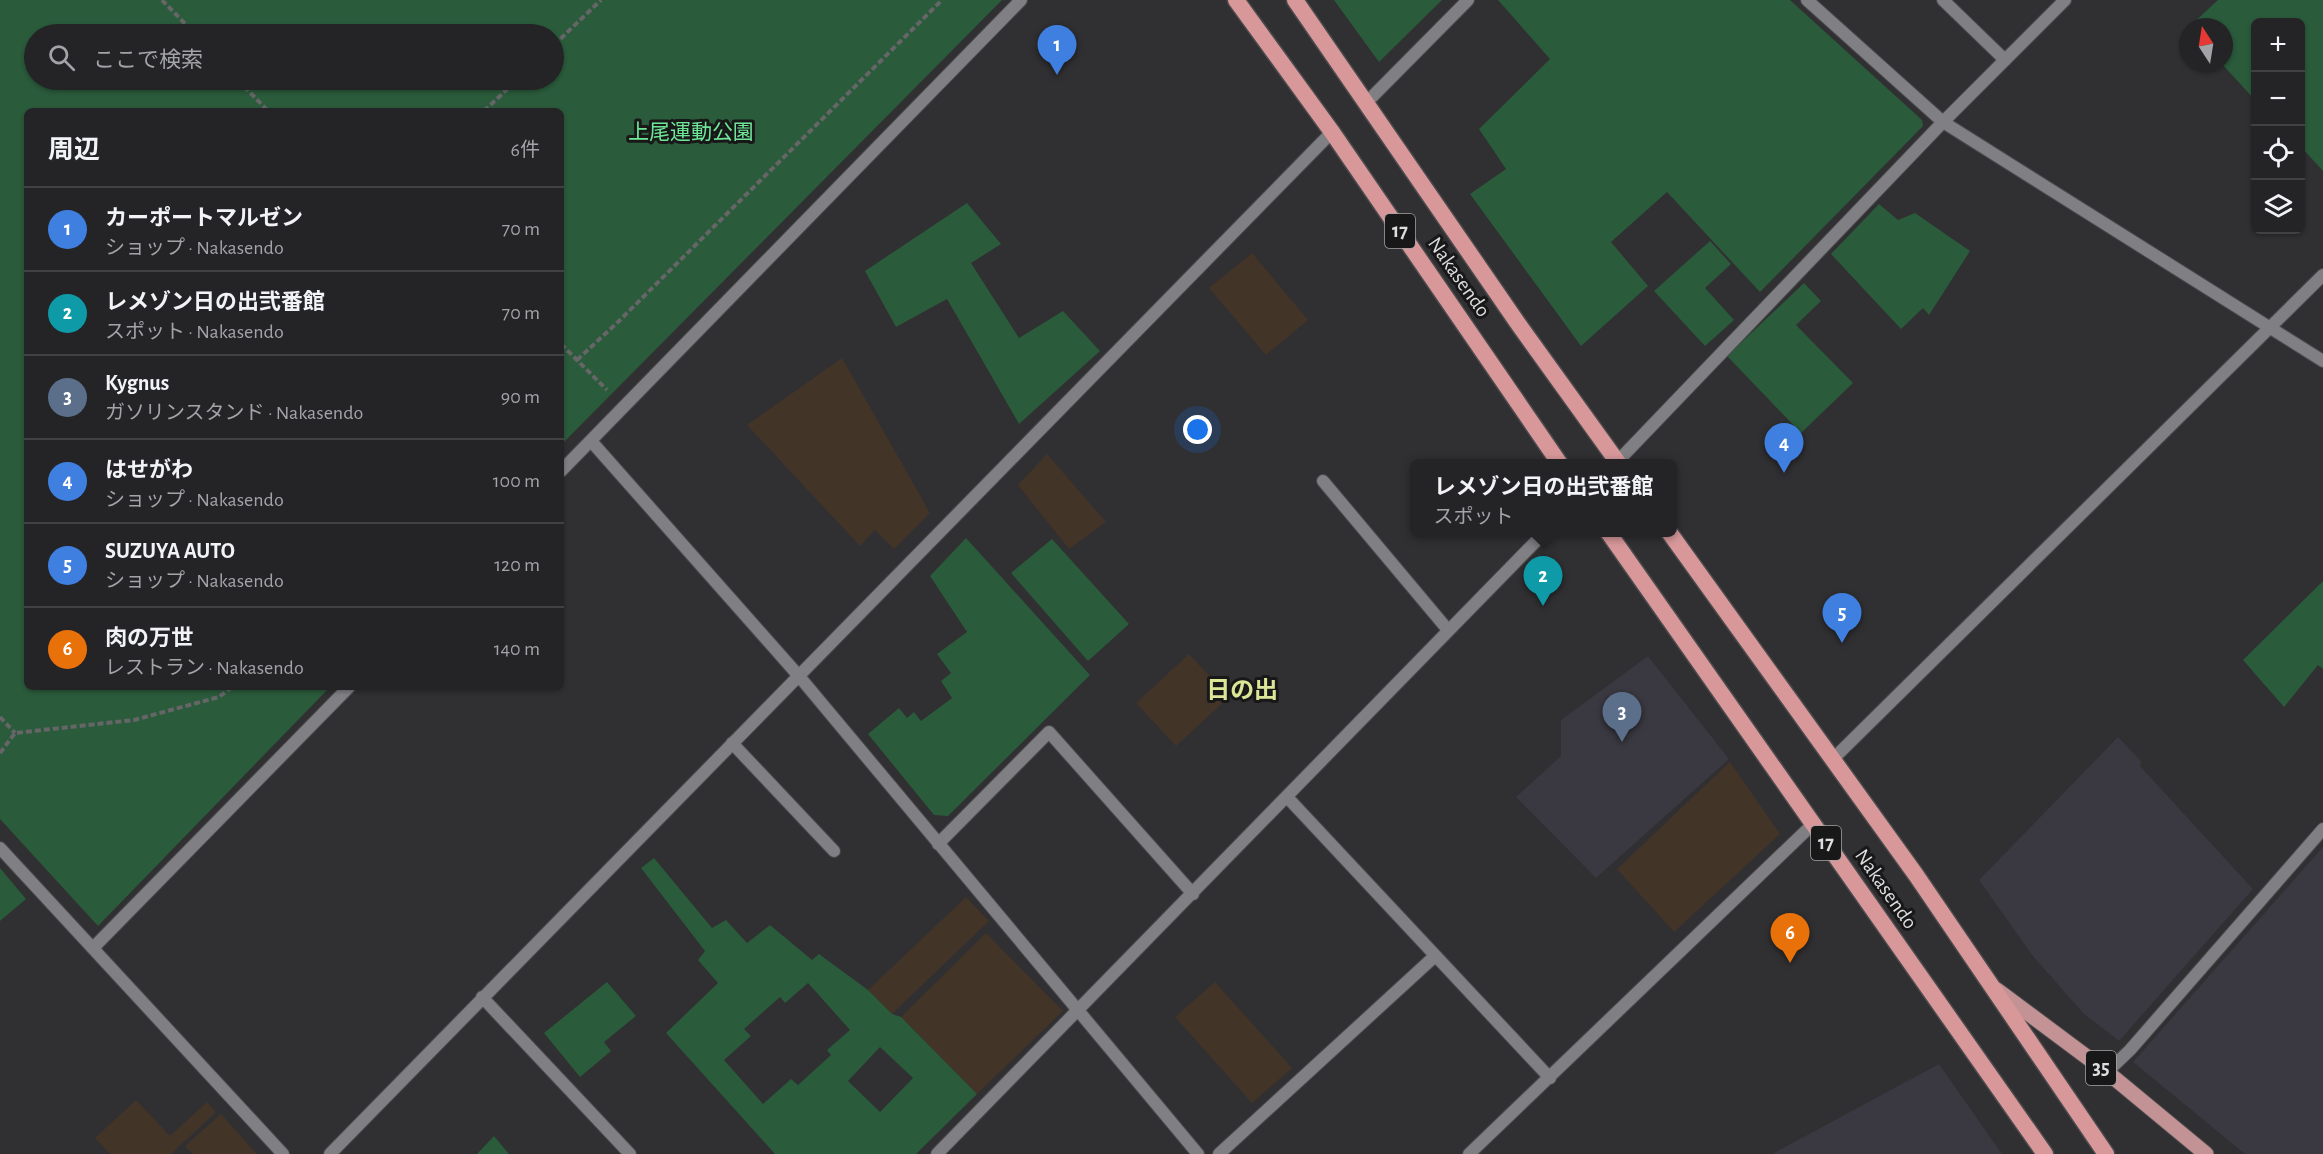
<!DOCTYPE html>
<html lang="ja">
<head>
<meta charset="utf-8">
<style>
	body { margin:0; font-family:"Alegreya Sans","Noto Sans JP",sans-serif; background:#302f32; color:#f1f3f6 }
	.controls { position:absolute; right:18px; top:18px; display:grid; overflow:hidden; border-radius:9px; box-shadow:0 2px 4px #0004 }
	.controls button { width:54px; height:54px; display:grid; place-items:center; padding:0; border:0; border-bottom:2px solid #414043; background:#242326; color:#f1f3f6; font:30px sans-serif }
	.compass { position:absolute; left:2179px; top:18px; width:54px; height:54px; border-radius:50%; background:#242326; box-shadow:0 2px 4px #0004; rotate:348deg }
	.you { position:absolute; left:1198px; top:430px; width:21px; height:21px; margin:-15px; border:4px solid #fff; border-radius:50%; background:#1a73e8; box-shadow:0 0 0 9px #1a73e833 }
	.badge { display:grid; place-items:center; width:39px; height:39px; border-radius:50%; background:#db2777; color:#fff; font-size:20px; font-weight:700 }
	.pin { position:absolute; translate:-50% -50px; filter:drop-shadow(0 2px 3px #0008) }
	.pin::after { content:''; position:absolute; top:32px; width:21px; height:18px; background:inherit; clip-path:polygon(0 0,100% 0,50% 100%) }
	.popup { position:absolute; left:1410px; top:459px; width:267px; height:78px; box-sizing:border-box; display:grid; place-content:center; border-radius:9px; background:#242326; filter:drop-shadow(0 2px 4px #0005); font-size:20px; white-space:nowrap; color:#a3a4a7 }
	.popup b { font-size:22px; color:#f1f3f6 }
	.popup::after { content:''; position:absolute; left:50%; top:100%; margin-left:-12px; border:12px solid transparent; border-top-color:#242326 }
	.list { margin:0; padding:0; list-style:none }
	h2 { display:flex; justify-content:space-between; align-items:center; height:78px; margin:0; padding:0 24px; font-size:26px }
	h2 small { font-size:20px; font-weight:400; color:#a3a4a7 }
	.list li { display:grid; grid-template-columns:39px 1fr auto; gap:18px; align-items:center; box-sizing:border-box; height:84px; padding:0 24px; border-top:2px solid #414043 }
	.list b { display:block; font-size:22px; white-space:nowrap }
	.list p { margin:0; font-size:20px; white-space:nowrap; color:#a3a4a7 }
	.list em { font-size:20px; font-style:normal; color:#a3a4a7 }
	.icon { flex:none; width:33px; height:33px; fill:none; stroke:currentColor; stroke-width:2; stroke-linecap:round; stroke-linejoin:round }
	.map { position:relative; flex:none; width:2323px; height:1154px; overflow:hidden }
	.search { position:absolute; background:#242326; box-shadow:0 2px 4px #0004; left:24px; top:24px; width:540px; height:66px; display:flex; align-items:center; gap:15px; box-sizing:border-box; padding:0 21px; border-radius:33px; color:#a3a4a7; font-size:22px }
	.panel { position:absolute; background:#242326; box-shadow:0 2px 4px #0004; left:24px; top:108px; width:540px; height:582px; border-radius:9px }
	.map>svg:first-child { display:block }
	.built { fill:#3a3840 }
	.industrial { fill:#433428 }
	.green { fill:#2a5b3b; fill-rule:evenodd }
	.lines { fill:none; stroke-linecap:round; stroke-linejoin:round }
	.service-casing { stroke:#4b4a4d; stroke-width:14 }
	.minor-casing { stroke:#4b4a4d; stroke-width:14 }
	.primary-casing { stroke:#4b4a4d; stroke-width:17 }
	.trunk-casing { stroke:#4b4a4d; stroke-width:19 }
	.path { stroke:#666568; stroke-width:4; stroke-dasharray:6 3; stroke-linecap:butt }
	.service { stroke:#807f83; stroke-width:12 }
	.minor { stroke:#807f83; stroke-width:12 }
	.primary { stroke:#c29294; stroke-width:15 }
	.trunk { stroke:#d8989a; stroke-width:16 }
	.labels { text-anchor:middle; dominant-baseline:central; stroke-width:6; stroke-linejoin:round; paint-order:stroke }
	.shield { fill:#181819; stroke:#a2a2a4; stroke-width:1.5 }
	.shield-label { font-size:20px; font-weight:bold; fill:#dddddf }
	.park-label { font-size:21px; fill:#6ee698; stroke:#181819 }
	.street-label { font-size:21px; fill:#dddddf; stroke:#181819 }
	.quarter-label { font-size:24px; font-weight:bold; fill:#dde597; stroke:#181819 }
</style>
</head>
<body>
<div class="map">
<svg width="2323" height="1154" viewBox="0 0 2323 1154">
	<rect width="100%" height="100%" fill="#302f32"/>
	<path class="built" d="M1648 656 1729 759 1596 878 1516 797 1561 756V720Z
		M2118 737 2141 761 2140 766 2253 889 2119 1041 2083 1013 2032 955 1979 880Z
		M2323 847V1154H2245L2133 1062Z
		M1939 1064 2002 1154H1772Z"/>
	<path class="industrial" d="M1252 253 1308 320 1266 355 1209 288Z
		M842 358 930 513 894 549 875 530 860 546 747 425Z
		M1047 454 1106 522 1069 549 1018 485Z
		M1189 654 1229 697 1176 746 1136 703Z
		M1730 762 1780 834 1674 932 1617 869Z
		M966 897 989 921 892 1014 868 990Z
		M986 933 1063 1011 977 1094 901 1017Z
		M1215 982 1292 1068 1252 1103 1175 1017Z
		M136 1100 170 1136 207 1102 216 1112 171 1154H110L95 1138Z
		M221 1114 257 1154H193L185 1146Z"/>
	<path class="green" d="M0 0H1002L561 445V111H27V687H330L98 926 0 819ZM34 34H554V80H34Z
		M1334 0H1442L1379 62Z
		M1498 0H1790L1922 120 1923 126 1760 292 1667 192 1611 242 1648 286 1581 346 1470 194 1506 169 1479 129 1550 59Z
		M2218 0H2323V171L2301 147 2300 22H2256L2255 100 2221 63H2224V27H2189Z
		M967 203 1001 244 971 263 1019 338 1063 311 1100 351 1019 424 947 299 896 327 865 271Z
		M1879 204 1898 220 1915 213 1970 251 1929 315 1923 308 1901 329 1831 254Z
		M1710 241 1731 264 1705 288 1734 320 1705 346 1654 291Z
		M1804 283 1821 301 1796 325 1853 383 1801 433 1727 356Z
		M966 538 1090 675 948 816 934 815 868 734 899 708 907 718 914 712 921 721 952 698 941 681 951 673 937 654 967 632 930 576Z
		M1052 539 1129 624 1088 661 1011 573Z
		M2323 581V669L2318 665 2284 707 2243 660Z
		M654 858 712 928 726 920 747 943 770 925 812 960 819 954 868 990 892 1014 901 1017 977 1094 916 1154H775L666 1033 718 983 698 960 705 951 641 868ZM808 983 850 1030 827 1050 831 1055 798 1085 791 1079 763 1104 724 1060 751 1036 744 1029 780 997 785 1003ZM880 1047 913 1078 880 1112 848 1081Z
		M0 868 26 899 0 921Z
		M607 982 636 1016 604 1042 611 1051 580 1077 544 1033Z
		M494 1136 509 1154H477Z"/>
	<g class="lines">
		<g class="service-casing">
			<path id="service" d="M1366 103 1468 0
				M1618 461 1943 122 2065 0
				M1323 481 1448 630
				M732 743 834 851
				M1833 759 2323 275
				M2107 1072 2130 1050 2323 829"/>
		</g>
		<g class="minor-casing">
			<path id="minor" d="M1807 0 1943 122 2323 361
				M1943 0 2005 60
				M591 441 798 675 1198 1154
				M561 471 1021 0
				M1287 797 1550 1078
				M938 844 1049 732 1193 894
				M0 848 283 1154
				M93 948 349 687
				M482 997 630 1154
				M330 1154 1332 132
				M937 1154 1545 532
				M1219 1154 1435 956
				M1469 1154 1813 824"/>
		</g>
		<g class="primary-casing">
			<path id="primary" d="M1997 990 2107 1072 2206 1154"/>
		</g>
		<g class="trunk-casing">
			<path id="trunk" d="M1236 0 1332 132 1560 464
				M1295 0 1519 325 1619 464
				M1608 532 2045 1154
				M1669 532 1916 875 2106 1154"/>
		</g>
		<path class="path" d="M162 0 195 34
			M554 45 601 0
			M238 80 268 111
			M484 111 517 80
			M561 344 607 390
			M577 360 618 322 942 0
			M0 717 15 733
			M0 753 15 733 134 720 219 697 232 687"/>
		<use href="#service" class="service"/>
		<use href="#minor" class="minor"/>
		<use href="#primary" class="primary"/>
		<use href="#trunk" class="trunk"/>
	</g>
	<g class="labels">
		<g class="shield">
			<rect x="1385" y="214" width="30" height="34" rx="4.5"/>
			<rect x="1811" y="826" width="30" height="34" rx="4.5"/>
			<rect x="2086" y="1051" width="30" height="34" rx="4.5"/>
		</g>
		<g class="shield-label">
			<text x="1400" y="231">17</text>
			<text x="1826" y="843">17</text>
			<text x="2101" y="1068">35</text>
		</g>
		<g class="park-label">
			<text x="691" y="132">上尾運動公園</text>
		</g>
		<g class="street-label">
			<text transform="translate(1459 277) rotate(55)">Nakasendo</text>
			<text transform="translate(1886 889) rotate(55)">Nakasendo</text>
		</g>
		<g class="quarter-label">
			<text x="1242" y="691">日の出</text>
		</g>
	</g>
</svg>
<div class="controls">
<button>+</button>
<button>−</button>
<button><svg class="icon" aria-label="locate" viewBox="0 0 24 24"><circle cx="12" cy="12" r="6"/><path d="M12 2v4M12 18v4M2 12h4M18 12h4"/></svg></button>
<button><svg class="icon" aria-label="layers" viewBox="0 0 24 24"><path d="M12 4l9 5-9 5-9-5zM3 14l9 5 9-5"/></svg></button>
</div>
<svg class="compass" viewBox="-18 -18 36 36"><path d="M0-13l5 13h-10z" fill="#e53935"/><path d="M0 13l5-13h-10z" fill="#a3a4a7"/></svg>
<div class="you"></div>
<div class="pin badge" style="left:1057px;top:75px;background:#3f7fe0">1</div>
<div class="pin badge" style="left:1543px;top:606px;background:#0f9aa8">2</div>
<div class="popup"><b>レメゾン日の出弐番館</b>スポット</div>
<div class="pin badge" style="left:1622px;top:742px;background:#5c6f8a">3</div>
<div class="pin badge" style="left:1784px;top:473px;background:#3f7fe0">4</div>
<div class="pin badge" style="left:1842px;top:643px;background:#3f7fe0">5</div>
<div class="pin badge" style="left:1790px;top:963px;background:#e8710a">6</div>
<div class="search"><svg class="icon" aria-label="search" viewBox="0 0 24 24"><circle cx="10" cy="10" r="6"/><path d="M15 15l6 6"/></svg>ここで検索</div>
<section class="panel">
<h2>周辺<small>6件</small></h2>
<ul class="list">
<li><span class="badge" style="background:#3f7fe0">1</span><div><b>カーポートマルゼン</b><p>ショップ · Nakasendo</p></div><em>70 m</em></li>
<li><span class="badge" style="background:#0f9aa8">2</span><div><b>レメゾン日の出弐番館</b><p>スポット · Nakasendo</p></div><em>70 m</em></li>
<li><span class="badge" style="background:#5c6f8a">3</span><div><b>Kygnus</b><p>ガソリンスタンド · Nakasendo</p></div><em>90 m</em></li>
<li><span class="badge" style="background:#3f7fe0">4</span><div><b>はせがわ</b><p>ショップ · Nakasendo</p></div><em>100 m</em></li>
<li><span class="badge" style="background:#3f7fe0">5</span><div><b>SUZUYA AUTO</b><p>ショップ · Nakasendo</p></div><em>120 m</em></li>
<li><span class="badge" style="background:#e8710a">6</span><div><b>肉の万世</b><p>レストラン · Nakasendo</p></div><em>140 m</em></li>
</ul>
</section>
</div>
</body>
</html>
